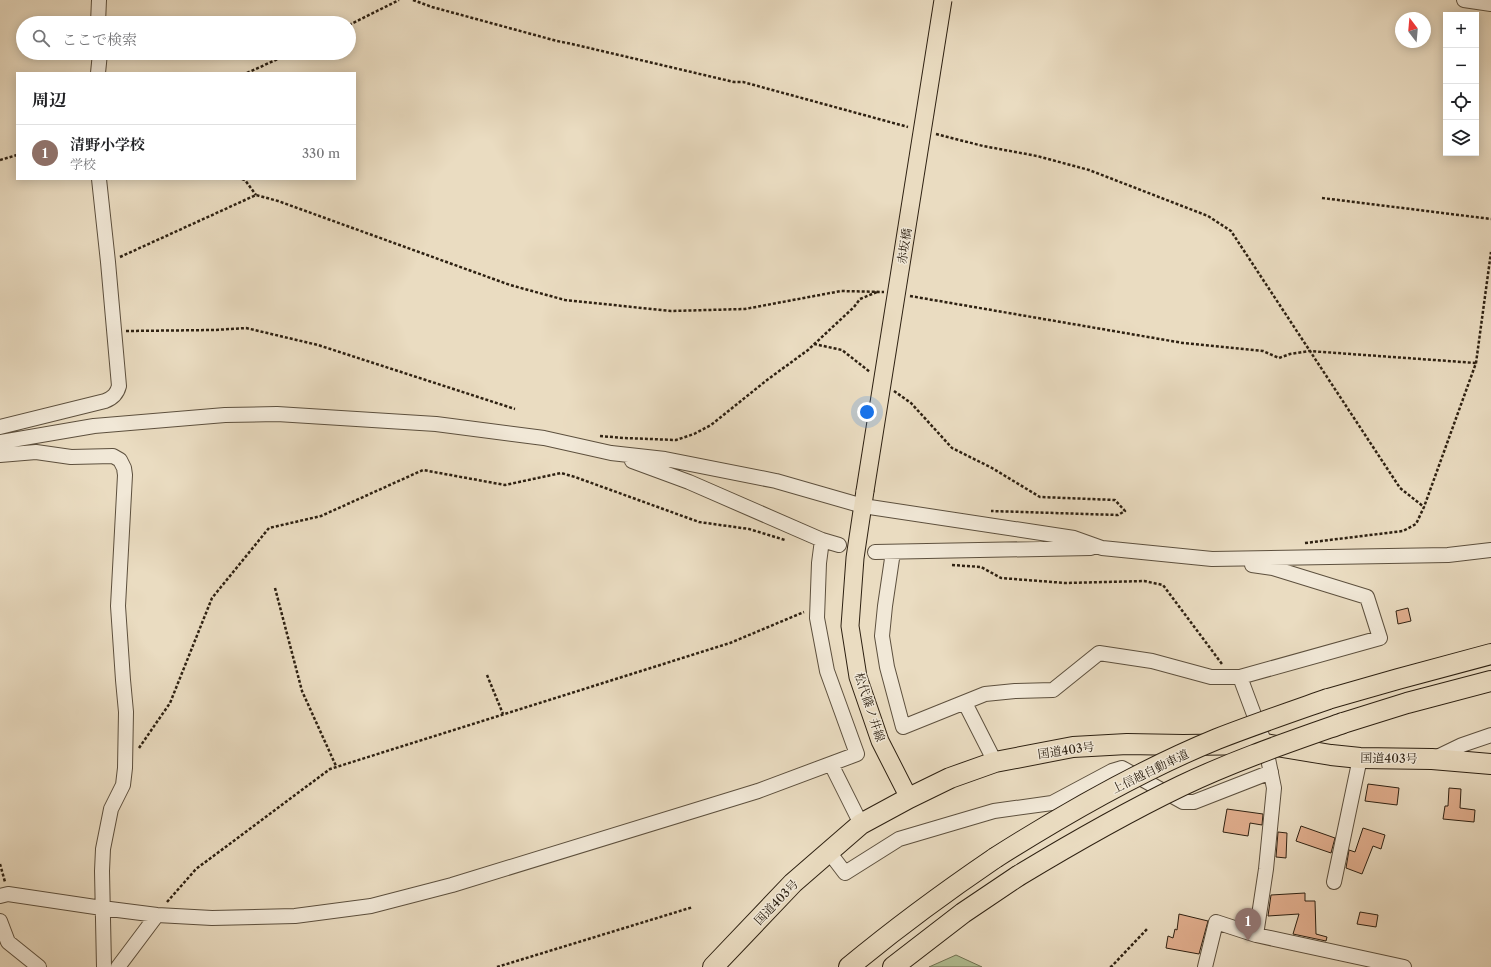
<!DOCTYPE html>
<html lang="ja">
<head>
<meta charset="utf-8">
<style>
	body { margin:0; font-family:"Libre Caslon Text","Noto Serif JP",serif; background:#f6f6f6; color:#202124 }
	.controls { position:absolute; right:12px; top:12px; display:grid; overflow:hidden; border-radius:0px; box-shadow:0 2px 10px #0003 }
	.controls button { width:36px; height:36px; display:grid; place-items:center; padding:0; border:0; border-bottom:1px solid #e0e0e0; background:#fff; color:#202124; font:20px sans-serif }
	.compass { position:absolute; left:1395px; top:12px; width:36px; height:36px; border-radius:50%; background:#fff; box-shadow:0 2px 10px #0003; rotate:344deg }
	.you { position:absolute; left:867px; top:412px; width:14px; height:14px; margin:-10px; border:3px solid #fff; border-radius:50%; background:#1a73e8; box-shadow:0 0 0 6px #1a73e833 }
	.badge { display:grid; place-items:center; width:26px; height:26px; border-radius:50%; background:#2563eb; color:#fff; font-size:13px; font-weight:700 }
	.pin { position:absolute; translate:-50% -33px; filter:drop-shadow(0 1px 2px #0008) }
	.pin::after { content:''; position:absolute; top:21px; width:14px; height:12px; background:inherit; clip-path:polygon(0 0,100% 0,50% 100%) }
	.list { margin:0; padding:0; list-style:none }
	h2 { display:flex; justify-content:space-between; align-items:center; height:52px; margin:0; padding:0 16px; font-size:17px }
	h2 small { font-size:13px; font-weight:400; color:#757577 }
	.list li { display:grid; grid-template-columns:26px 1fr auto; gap:12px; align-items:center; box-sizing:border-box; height:56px; padding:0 16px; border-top:1px solid #e0e0e0 }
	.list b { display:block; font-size:15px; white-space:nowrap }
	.list p { margin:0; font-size:13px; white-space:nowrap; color:#757577 }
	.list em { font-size:13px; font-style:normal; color:#757577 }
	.icon { flex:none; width:22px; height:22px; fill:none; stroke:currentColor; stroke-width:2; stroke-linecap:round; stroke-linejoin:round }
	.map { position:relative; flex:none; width:1491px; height:967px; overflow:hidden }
	.search { position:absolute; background:#fff; box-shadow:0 2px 10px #0003; left:16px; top:16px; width:340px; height:44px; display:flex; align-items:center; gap:10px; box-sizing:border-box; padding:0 14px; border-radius:22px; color:#757577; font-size:15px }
	.panel { position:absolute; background:#fff; box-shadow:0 2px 10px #0003; left:16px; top:72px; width:340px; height:108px; border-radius:0px }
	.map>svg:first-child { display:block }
	.green { fill:#b2c296; stroke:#707254 }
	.building { fill:#e2af8f; stroke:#2e2112 }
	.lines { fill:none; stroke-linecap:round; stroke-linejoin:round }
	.minor-casing { stroke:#5d503e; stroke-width:16 }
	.major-casing { stroke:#2e2112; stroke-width:19 }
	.highway-casing { stroke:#2e2112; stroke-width:22 }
	.path { stroke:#2e2112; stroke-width:2.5; stroke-dasharray:3 2; stroke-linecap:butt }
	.minor { stroke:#f1e8d7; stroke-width:14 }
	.major { stroke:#eadcc1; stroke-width:17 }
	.highway { stroke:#eadcc1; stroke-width:20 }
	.major-bridge-casing { stroke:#2e2112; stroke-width:19; stroke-linecap:butt }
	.highway-bridge-casing { stroke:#2e2112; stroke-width:22; stroke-linecap:butt }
	.major-bridge { stroke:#eadcc1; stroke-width:17 }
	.highway-bridge { stroke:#eadcc1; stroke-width:20 }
	.labels { text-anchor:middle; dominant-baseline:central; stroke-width:3; stroke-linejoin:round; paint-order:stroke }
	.street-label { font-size:12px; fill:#2e2112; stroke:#f1e8d7 }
</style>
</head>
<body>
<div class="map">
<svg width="1491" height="967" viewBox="0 0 1491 967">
	<rect width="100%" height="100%" fill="#eadcc1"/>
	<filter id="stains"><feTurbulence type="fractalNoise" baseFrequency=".005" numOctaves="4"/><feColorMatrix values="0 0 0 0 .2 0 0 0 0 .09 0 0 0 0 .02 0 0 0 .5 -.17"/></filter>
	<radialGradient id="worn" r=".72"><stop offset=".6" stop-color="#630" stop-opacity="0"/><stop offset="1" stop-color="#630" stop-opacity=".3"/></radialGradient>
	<path class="green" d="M956 955 982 967H929Z"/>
	<path class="building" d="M1408 608 1411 621 1398 624 1396 611Z
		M1368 784 1399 788 1397 805 1365 801Z
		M1449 788 1461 789 1460 808 1475 810 1474 822 1443 819 1445 806H1448Z
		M1227 809 1263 814 1262 825 1250 823 1248 836 1223 832Z
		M1301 826 1335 838 1331 853 1296 841Z
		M1363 828 1385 835 1381 849 1373 846 1362 874 1346 868 1349 850 1355 852Z
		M1278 832 1287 833 1286 858 1276 857Z
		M1305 893V901H1315L1316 934 1327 937 1326 941 1293 934 1299 914 1268 916 1271 895Z
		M1360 912 1378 915 1376 927 1357 924Z
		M1179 914 1208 921 1199 954 1166 948 1168 936 1173 938 1175 929 1177 930Z"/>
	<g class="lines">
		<g class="minor-casing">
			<path id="minor" d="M1464 0 1491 4
				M98 23 99 0
				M98 73 100 53
				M0 427 105 401C113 398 117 394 119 386L108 262 99 179
				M0 442 94 426 225 415 277 414 436 424 544 438 611 453 665 459 776 481 863 506 1074 538 1102 548 1212 559 1448 555 1491 550
				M0 455 36 452 71 457 113 456 120 460 124 468 125 475 118 606 123 680 126 712 125 768 123 785 111 809 103 849 102 871 104 967
				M632 461 689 482 822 540 839 545
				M875 552 1091 548
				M893 552 885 606 882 636 887 667 903 727 985 694 1015 691 1053 690 1099 653 1152 661 1211 677H1240L1380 638 1367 597 1273 568 1252 565
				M1240 677 1265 744 1274 788 1266 869 1256 935 1404 967
				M965 703 995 762
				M1433 759 1462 745 1491 735
				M831 764 861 824
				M829 852 845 873 899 839 994 811 1052 803 1112 771 1122 768 1183 802H1194L1271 772
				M1334 882 1360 758
				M0 896 8 894 102 908 157 915 212 918 295 916 371 906 452 885 758 791 857 754 827 671 817 618 819 563 822 540
				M0 921 8 942 39 967
				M118 967 157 915
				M1205 967 1216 922 1256 935"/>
		</g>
		<g class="major-casing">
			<path id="major" d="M865 491 855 558 850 626 858 677 880 741 909 798"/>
		</g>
		<g class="highway-casing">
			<path id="highway" d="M1328 699 1398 679 1491 654
				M1343 723 1407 703 1491 681
				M713 967 793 883 861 824 909 798 950 778 995 762 1073 747 1127 744 1183 745 1265 744 1331 755 1360 758 1432 759 1491 764
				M849 967C896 928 945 892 995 858
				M893 967 963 913 1018 876"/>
		</g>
		<path class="path" d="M413 0 432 7 557 41 572 44 734 82H743L908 127
			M349 25 399 0
			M247 73 291 53
			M936 134 983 146 1037 156 1089 170 1208 216 1231 231 1400 488 1424 507
			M0 160 17 155
			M242 179 245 180 256 195
			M1322 198 1491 219
			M120 257 256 195 278 201 510 285 565 300 671 311 745 309 841 291 884 292
			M910 296 1183 343 1263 351 1279 358 1290 354 1309 351 1476 363
			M126 331 215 330 246 328 318 345 515 409
			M814 344 842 350 870 372
			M894 391 911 403 952 448 992 468 1040 497 1115 500 1125 511 1118 515 991 511
			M600 436 624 438 676 440 694 434 711 425 767 380 808 350 854 307 860 299 877 292
			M1305 543 1403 531 1416 524 1424 507 1476 363 1491 252
			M952 565 981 567 1001 578 1065 583 1144 581 1163 585 1222 664
			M275 588 302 691 336 766
			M487 675 503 714
			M139 748 170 703 212 598 269 528 321 516 423 470 505 485 561 473 575 477 699 522 749 529 785 540
			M0 864 5 882
			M167 902 196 869 330 769 730 643 804 612
			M497 967 693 907
			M1110 967 1112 966 1148 928"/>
		<use href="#minor" class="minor"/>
		<use href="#major" class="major"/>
		<use href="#highway" class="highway"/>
		<g class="major-bridge-casing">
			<path id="major-bridge" d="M865 491 943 0"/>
		</g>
		<g class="highway-bridge-casing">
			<path id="highway-bridge" d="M995 858C1066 813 1139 771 1217 739 1253 725 1291 712 1328 699
				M1018 876C1071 844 1125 813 1181 786 1233 761 1289 742 1343 723"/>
		</g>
		<use href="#major-bridge" class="major-bridge"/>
		<use href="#highway-bridge" class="highway-bridge"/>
	</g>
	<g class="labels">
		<g class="street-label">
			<text transform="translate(904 246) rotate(-81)">赤坂橋</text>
			<text transform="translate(870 707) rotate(72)">松代篠ノ井線</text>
			<text transform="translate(1066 750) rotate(-8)">国道403号</text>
			<text transform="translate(1389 758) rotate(1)">国道403号</text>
			<text transform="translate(1150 771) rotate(-26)">上信越自動車道</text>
			<text transform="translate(776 902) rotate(-46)">国道403号</text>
		</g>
	</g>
	<rect width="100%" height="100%" filter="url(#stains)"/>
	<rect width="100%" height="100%" fill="url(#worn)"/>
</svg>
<div class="controls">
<button>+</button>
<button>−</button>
<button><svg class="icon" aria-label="locate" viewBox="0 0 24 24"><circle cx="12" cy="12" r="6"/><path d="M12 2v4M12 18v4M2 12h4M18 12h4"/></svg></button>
<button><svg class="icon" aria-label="layers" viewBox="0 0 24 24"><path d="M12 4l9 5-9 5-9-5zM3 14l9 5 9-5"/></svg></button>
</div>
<svg class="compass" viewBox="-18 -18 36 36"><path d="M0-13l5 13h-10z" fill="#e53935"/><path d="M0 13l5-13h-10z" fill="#757577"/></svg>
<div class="you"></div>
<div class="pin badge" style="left:1248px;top:941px;background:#8d6e63">1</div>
<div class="search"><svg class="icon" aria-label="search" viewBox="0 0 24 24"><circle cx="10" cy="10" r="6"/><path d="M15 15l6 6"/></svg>ここで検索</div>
<section class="panel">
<h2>周辺<small></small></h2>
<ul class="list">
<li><span class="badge" style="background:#8d6e63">1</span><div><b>清野小学校</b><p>学校</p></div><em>330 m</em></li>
</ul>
</section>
</div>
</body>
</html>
